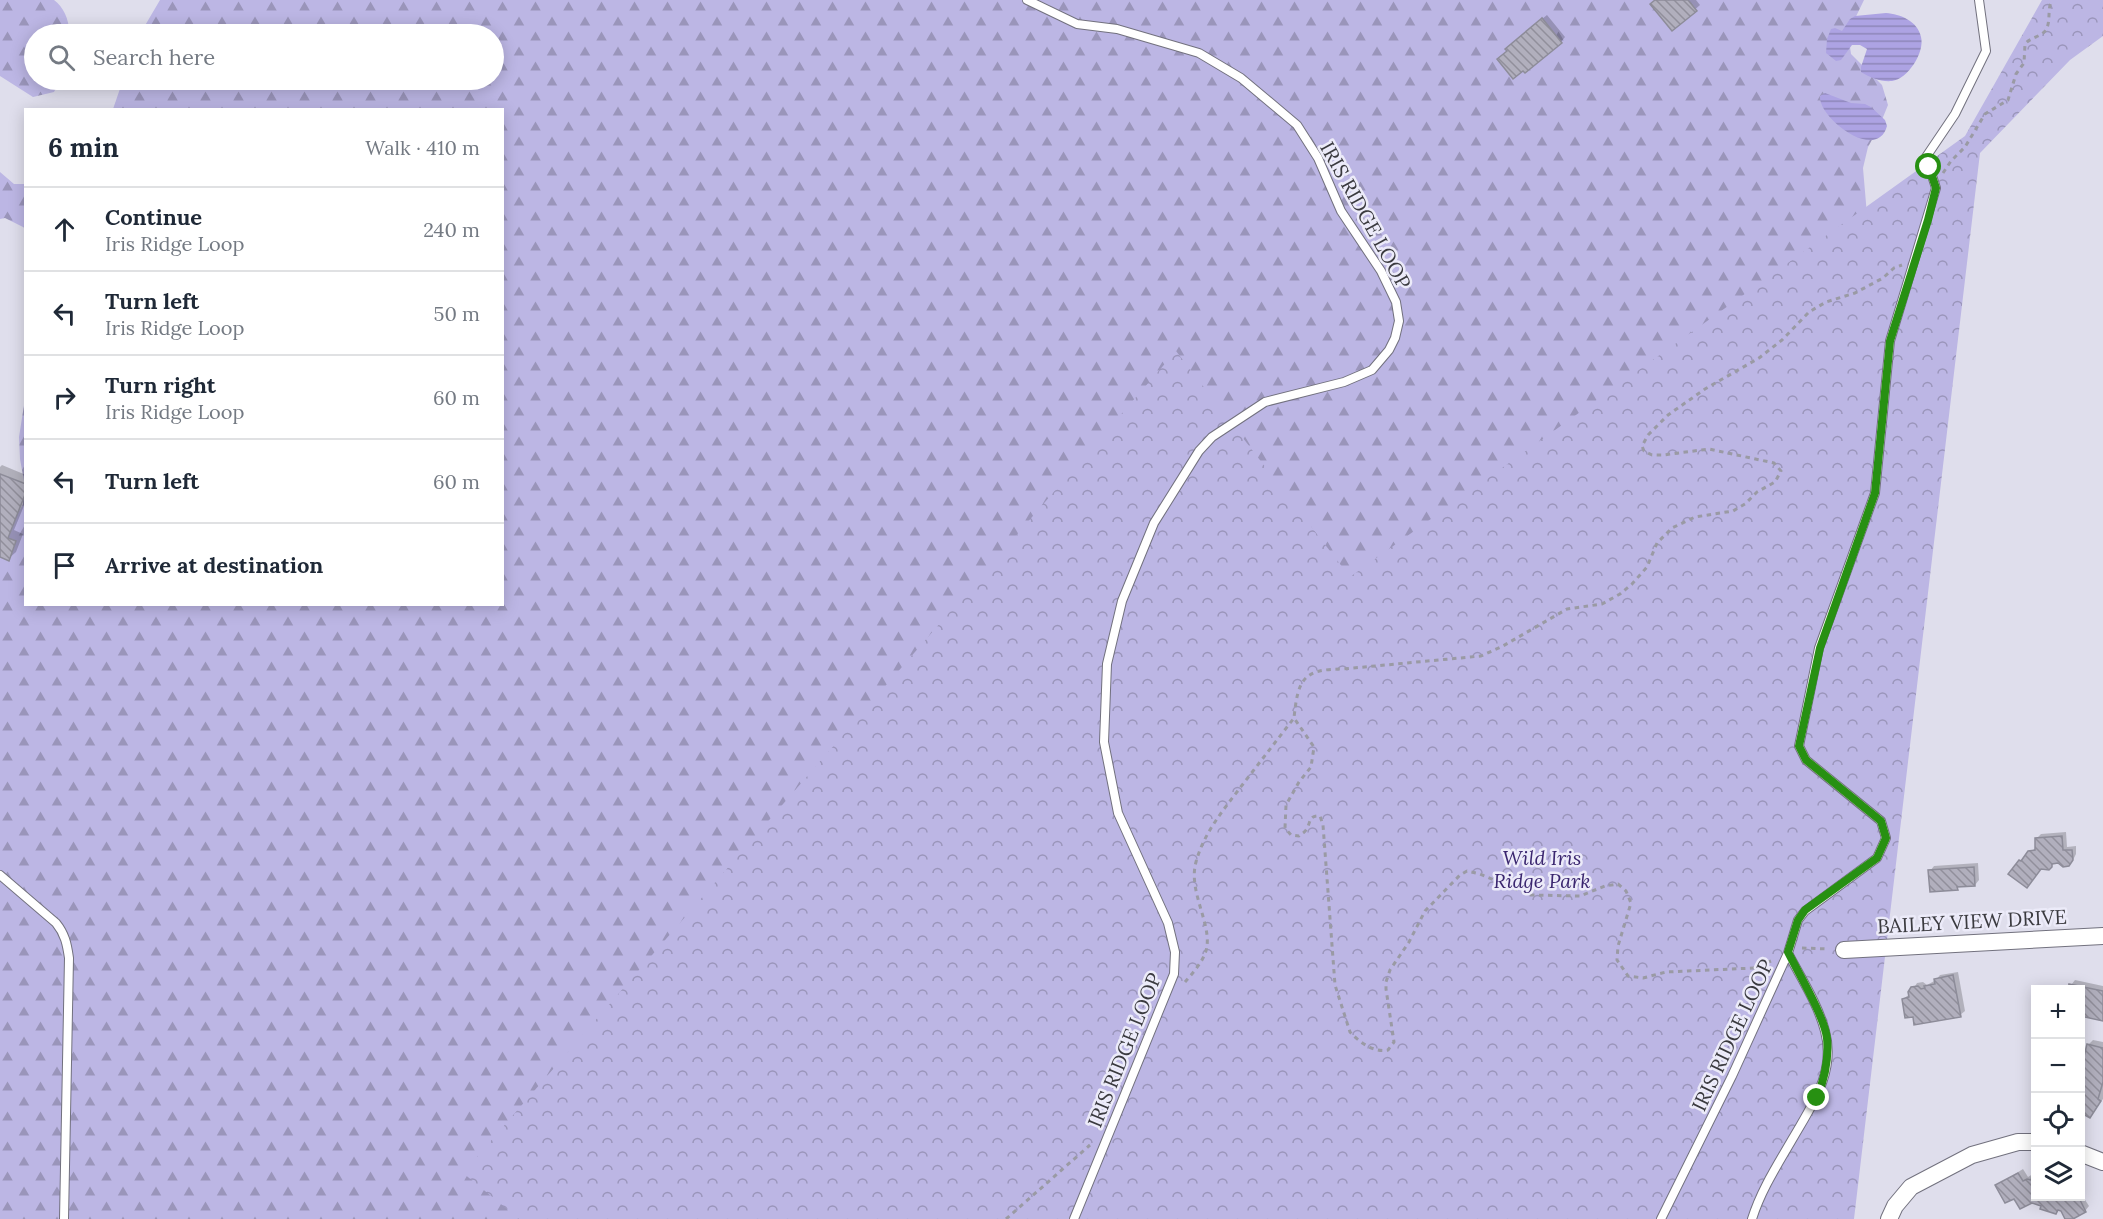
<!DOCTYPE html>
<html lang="en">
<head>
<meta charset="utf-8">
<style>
	body { margin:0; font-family:Lora,serif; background:#f2f2f3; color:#1f2937 }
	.controls { position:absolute; right:18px; bottom:18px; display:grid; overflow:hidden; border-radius:0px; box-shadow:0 3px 15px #0003 }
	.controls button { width:54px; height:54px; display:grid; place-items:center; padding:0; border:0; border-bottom:2px solid #e0e1e3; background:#fff; color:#1f2937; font:30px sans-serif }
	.stop { position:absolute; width:18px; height:18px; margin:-14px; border:4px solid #279012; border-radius:50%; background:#fff }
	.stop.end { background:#279012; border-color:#fff; box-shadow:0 2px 6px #0008 }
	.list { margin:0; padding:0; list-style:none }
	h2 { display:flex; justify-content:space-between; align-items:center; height:78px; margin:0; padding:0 24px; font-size:26px }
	h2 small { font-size:20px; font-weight:400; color:#747a83 }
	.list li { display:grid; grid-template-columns:39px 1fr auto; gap:18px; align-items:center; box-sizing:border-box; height:84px; padding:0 24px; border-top:2px solid #e0e1e3 }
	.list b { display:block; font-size:22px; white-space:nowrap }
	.list p { margin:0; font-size:20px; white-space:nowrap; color:#747a83 }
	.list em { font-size:20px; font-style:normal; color:#747a83 }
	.icon { flex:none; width:33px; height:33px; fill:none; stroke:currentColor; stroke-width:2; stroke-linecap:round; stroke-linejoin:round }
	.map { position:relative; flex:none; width:2103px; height:1219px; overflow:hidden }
	.search { position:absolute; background:#fff; box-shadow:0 3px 15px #0003; left:24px; top:24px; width:480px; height:66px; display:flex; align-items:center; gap:15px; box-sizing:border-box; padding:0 21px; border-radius:33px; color:#747a83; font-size:22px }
	.panel { position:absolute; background:#fff; box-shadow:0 3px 15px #0003; left:24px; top:108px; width:480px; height:498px; border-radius:0px }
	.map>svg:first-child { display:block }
	.forest { fill:url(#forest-firs) }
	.park { fill:url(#park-crowns) }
	.water { fill:url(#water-rules) }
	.shadow { fill:#0003 }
	.building { fill:url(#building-back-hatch); stroke:#8d8c99; stroke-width:1.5 }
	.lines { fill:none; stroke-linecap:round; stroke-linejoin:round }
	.lane-casing { stroke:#72717e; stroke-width:10 }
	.street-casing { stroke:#72717e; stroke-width:18 }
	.path { stroke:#9a9aa4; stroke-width:3; stroke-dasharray:4.5 4.5; stroke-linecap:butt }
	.lane { stroke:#fff; stroke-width:8 }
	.street { stroke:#fff; stroke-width:16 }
	.route { stroke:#279012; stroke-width:8 }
	.labels { text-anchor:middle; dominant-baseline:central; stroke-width:5; stroke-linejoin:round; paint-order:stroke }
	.street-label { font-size:20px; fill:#3a3a3f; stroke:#ecebf9 }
	.park-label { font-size:20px; font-style:italic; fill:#3a266f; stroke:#ecebf9 }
</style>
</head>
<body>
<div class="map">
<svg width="2103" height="1219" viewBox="0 0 2103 1219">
	<defs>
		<pattern id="forest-firs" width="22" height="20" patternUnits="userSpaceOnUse" patternTransform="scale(1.5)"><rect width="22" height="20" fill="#bcb6e4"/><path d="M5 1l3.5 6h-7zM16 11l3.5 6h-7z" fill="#9a95ba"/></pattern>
		<pattern id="park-crowns" width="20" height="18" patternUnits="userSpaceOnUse" patternTransform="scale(1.5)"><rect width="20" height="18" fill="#bcb6e4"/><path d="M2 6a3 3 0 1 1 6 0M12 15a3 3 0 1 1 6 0" fill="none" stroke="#9a95ba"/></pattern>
		<pattern id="water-rules" width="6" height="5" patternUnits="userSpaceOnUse" patternTransform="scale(1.5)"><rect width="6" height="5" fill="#ada3e3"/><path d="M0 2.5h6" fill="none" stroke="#8e86b9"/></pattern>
		<pattern id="building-back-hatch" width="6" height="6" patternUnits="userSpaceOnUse" patternTransform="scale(1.5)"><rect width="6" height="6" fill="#b1afbd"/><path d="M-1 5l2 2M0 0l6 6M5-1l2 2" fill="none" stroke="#918f9b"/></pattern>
	</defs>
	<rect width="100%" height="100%" fill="#dfdeec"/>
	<path class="forest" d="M0 0H54C64 7 70 22 69 34H34V80H60L54 92 33 97 0 76Z
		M160 0H1864L1848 33 1851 54 1882 85 1888 105 1879 127 1868 147 1863 168 1867 215 685 1219H0V547L23 504 24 481 20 459 19 437 25 399 26 604H502V110L113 109 123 80H494V34H140Z
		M0 172 14 184H25V228L5 218 0 219Z"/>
	<path class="park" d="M2042 0H2103V36L2070 60 1980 153 1854 1219H519L463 1173 1176 351 1350 577 1965 136Z"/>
	<path class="water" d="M1886 13C1900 14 1918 21 1921 37 1925 52 1908 79 1892 81 1881 82 1871 78 1861 72V67L1867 49 1860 45H1852L1841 60 1836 61 1826 53 1827 39 1831 29 1835 28 1842 31 1850 19 1855 16Z
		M1825 93 1851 103 1865 104 1871 107 1885 120 1887 126C1877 163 1818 118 1820 96Z"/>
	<path class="shadow" d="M1656 0H1696L1700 5 1673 29Z
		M1547 15 1565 37 1561 42 1508 50 1511 44Z
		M2 465 26 475V501L14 530 23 534 16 552 8 559 0 556V467Z
		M2066 832 2067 847 2076 846V854L2073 860 2068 865 2055 862 2049 869 2042 867 2027 886 2020 861 2037 847 2036 839 2041 834Z
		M1978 863 1979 880 1975 885 1960 886 1957 888 1930 871 1934 866Z
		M1958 972 1965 1011 1960 1015H1914L1903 999 1910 994 1917 983 1923 982 1927 985 1936 980 1940 975Z
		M2075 980 2103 986V1019L2080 990 2071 985Z
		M2093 1040 2103 1042V1099L2090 1116 2088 1045Z
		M2023 1169 2028 1177 2036 1172V1196H2080V1192L2089 1206 2085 1211 2067 1219 2062 1210 2059 1209 2056 1212 2043 1205 2015 1197 1997 1185Z"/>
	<path class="building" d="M1655 0H1688L1697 11 1672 31 1650 4Z
		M1542 18 1562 43 1525 73 1523 71 1513 79 1497 59 1507 51 1505 49Z
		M0 474 26 484V492L8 538 16 541 9 561 0 557Z
		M2062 836 2063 850H2072L2073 860 2069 866 2063 867 2058 863 2052 864V867L2049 870 2041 869 2027 888 2008 874 2019 860 2021 861 2028 851 2035 850V838Z
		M1974 867 1975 886 1957 887 1958 890 1930 892 1928 870Z
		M1953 975 1961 1017 1914 1025 1913 1017 1905 1018 1902 999 1909 997 1908 992 1911 987 1918 986 1921 989 1925 988 1924 986 1935 984 1934 979Z
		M2069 984 2103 991V1021L2080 1016V990H2068Z
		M2087 1044 2103 1048V1082L2098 1099 2101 1101 2090 1118 2083 1114 2080 1116V1073Z
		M2033 1172 2036 1173V1196H2078L2086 1212 2073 1219H2065L2061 1211 2058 1210 2056 1214 2040 1209 2041 1206 2032 1203 2020 1209 2014 1199 2005 1203 1995 1185 2018 1173 2023 1181 2027 1179 2031 1180Z"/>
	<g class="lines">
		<g class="lane-casing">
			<path id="lane" d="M1027 0 1077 24 1117 29 1199 53 1241 78 1297 125 1318 158 1341 211 1381 271 1396 302 1399 321 1395 338 1389 350 1372 370 1344 382 1265 402 1212 437 1199 451 1154 523 1122 601 1107 664 1104 742 1118 813 1168 923 1175 952 1174 974 1074 1219
				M0 875 56 923C65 934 67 944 69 958L64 1219
				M1661 1219 1732 1076 1788 953 1798 920 1805 911 1877 858 1886 838 1881 821 1806 760 1799 746 1819 648 1875 493 1890 341 1936 188 1926 157 1955 114 1986 51 1979 0
				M1752 1219C1761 1190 1778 1164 1793 1138 1812 1105 1836 1072 1825 1031 1818 1004 1801 978 1788 953"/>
		</g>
		<g class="street-casing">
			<path id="street" d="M1844 950 2103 936
				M2080 1153 2103 1162
				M1889 1219 1895 1206 1911 1187 1972 1155 2018 1142H2036"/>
		</g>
		<path class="path" d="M1943 173 1951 161 1965 147 1985 114 2008 100 2016 74 2024 63 2025 44C2031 37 2041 37 2046 30 2051 21 2047 9 2052 0
			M1802 948 1829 949
			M1771 961 1754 968 1666 972 1643 978 1628 976 1617 960 1618 946 1631 903 1626 891 1618 884 1605 886 1580 896 1530 895 1480 874 1467 871 1460 875 1425 911 1409 942 1390 970 1386 982V989L1394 1042 1388 1050C1374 1053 1359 1042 1350 1032L1335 985 1323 825 1320 816C1308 815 1311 823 1306 830 1304 833 1301 834 1299 836L1291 835 1285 828 1286 805 1299 782 1311 767 1314 747 1294 718C1298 679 1303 669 1343 669L1481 656 1503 646 1567 609 1602 604 1620 594 1632 584 1647 567 1657 543 1672 528 1695 517 1733 511 1745 504 1757 492 1775 482 1781 471 1774 463 1709 449 1663 455H1652L1644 451 1642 446 1648 435 1668 415 1705 389 1759 358 1782 340 1809 312 1826 302 1855 293 1883 278 1894 268 1902 265
			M1185 982C1191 975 1200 965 1204 956 1217 930 1187 894 1196 862 1204 832 1225 808 1243 784 1260 762 1277 740 1294 718
			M1006 1219 1090 1145"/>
		<use href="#lane" class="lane"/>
		<use href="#street" class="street"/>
	</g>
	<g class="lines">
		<path class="route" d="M1817 1098C1824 1080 1829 1058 1827 1038 1824 1016 1799 974 1788 952L1798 920 1805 910 1877 858 1886 838 1881 821 1806 760 1799 746 1820 648 1875 493 1890 341 1928 220 1936 188 1929 167"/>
	</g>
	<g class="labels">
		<g class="street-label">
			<text transform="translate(1366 215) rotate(61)">IRIS RIDGE LOOP</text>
			<text transform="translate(1972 921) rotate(-3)">BAILEY VIEW DRIVE</text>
			<text transform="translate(1732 1035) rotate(-65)">IRIS RIDGE LOOP</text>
			<text transform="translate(1124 1050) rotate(-68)">IRIS RIDGE LOOP</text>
		</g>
		<g class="park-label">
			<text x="1542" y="857">Wild Iris<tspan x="1542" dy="23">Ridge Park</tspan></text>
		</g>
	</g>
</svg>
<div class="controls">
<button>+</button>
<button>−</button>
<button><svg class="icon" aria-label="locate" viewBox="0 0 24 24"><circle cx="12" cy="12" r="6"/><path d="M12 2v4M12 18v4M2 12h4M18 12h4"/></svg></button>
<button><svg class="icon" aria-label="layers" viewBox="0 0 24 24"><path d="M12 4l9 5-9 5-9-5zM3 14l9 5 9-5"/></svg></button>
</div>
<div class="stop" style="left:1929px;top:167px"></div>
<div class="stop end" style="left:1817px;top:1098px"></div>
<div class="search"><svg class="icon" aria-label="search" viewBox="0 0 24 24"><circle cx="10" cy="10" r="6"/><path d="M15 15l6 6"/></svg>Search here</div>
<section class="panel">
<h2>6 min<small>Walk · 410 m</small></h2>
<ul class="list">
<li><svg class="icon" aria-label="ahead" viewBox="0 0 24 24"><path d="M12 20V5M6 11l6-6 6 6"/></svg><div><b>Continue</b><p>Iris Ridge Loop</p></div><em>240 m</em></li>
<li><svg class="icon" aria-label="left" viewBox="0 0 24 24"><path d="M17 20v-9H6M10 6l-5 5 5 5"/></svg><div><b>Turn left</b><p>Iris Ridge Loop</p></div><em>50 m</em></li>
<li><svg class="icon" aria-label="right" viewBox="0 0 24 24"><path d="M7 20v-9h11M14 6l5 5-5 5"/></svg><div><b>Turn right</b><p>Iris Ridge Loop</p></div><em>60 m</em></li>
<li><svg class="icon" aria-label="left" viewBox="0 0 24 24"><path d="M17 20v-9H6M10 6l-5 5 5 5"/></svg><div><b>Turn left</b></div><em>60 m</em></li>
<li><svg class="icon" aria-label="arrive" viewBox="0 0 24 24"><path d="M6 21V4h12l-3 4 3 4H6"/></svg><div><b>Arrive at destination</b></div></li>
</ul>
</section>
</div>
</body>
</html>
